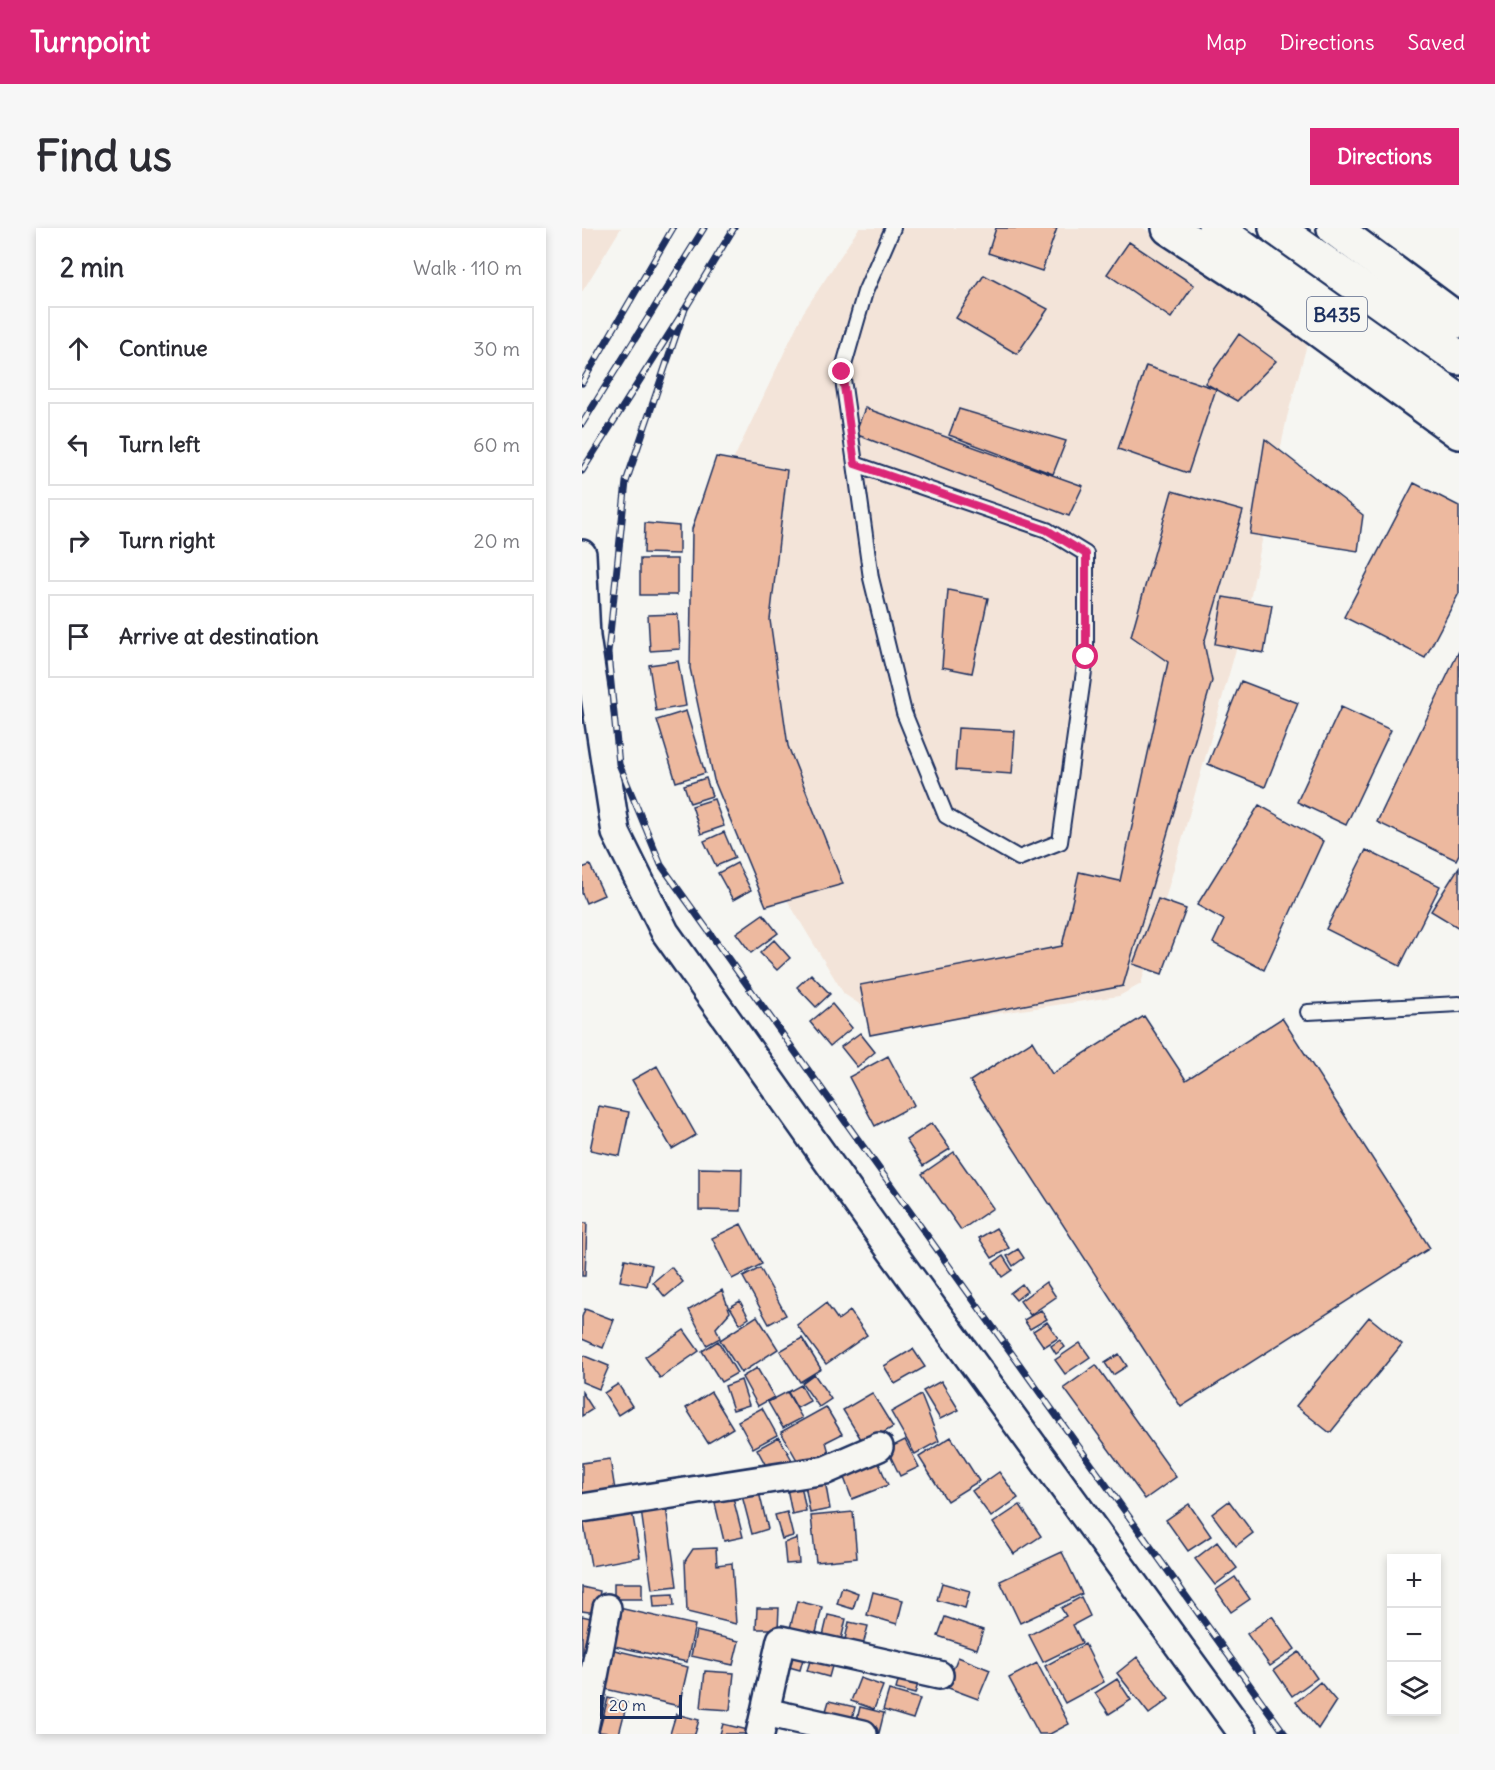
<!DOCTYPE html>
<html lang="en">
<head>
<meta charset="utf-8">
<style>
	body { margin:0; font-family:Delius,sans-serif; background:#f7f7f7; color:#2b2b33 }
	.controls { position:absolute; right:18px; bottom:18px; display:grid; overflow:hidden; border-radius:0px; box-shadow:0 3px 9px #0003 }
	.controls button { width:54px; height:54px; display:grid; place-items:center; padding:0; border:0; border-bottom:2px solid #e1e1e2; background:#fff; color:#2b2b33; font:30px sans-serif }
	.scale { position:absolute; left:18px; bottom:15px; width:82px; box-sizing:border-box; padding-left:6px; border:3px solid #1b2f5e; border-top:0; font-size:16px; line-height:21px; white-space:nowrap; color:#1b2f5e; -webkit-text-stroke:4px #f6f6f2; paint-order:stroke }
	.stop { position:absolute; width:18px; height:18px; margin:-14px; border:4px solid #db2777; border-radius:50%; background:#fff }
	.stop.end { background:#db2777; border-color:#fff; box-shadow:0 2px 6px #0008 }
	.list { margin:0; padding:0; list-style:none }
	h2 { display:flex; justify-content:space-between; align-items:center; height:78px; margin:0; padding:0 24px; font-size:26px }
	h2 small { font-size:20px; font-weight:400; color:#7c7c81 }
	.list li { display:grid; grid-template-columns:39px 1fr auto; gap:18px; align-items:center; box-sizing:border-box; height:84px; margin:0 12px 12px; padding:0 12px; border:2px solid #e1e1e2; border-radius:0px }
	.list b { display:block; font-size:22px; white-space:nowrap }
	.list em { font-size:20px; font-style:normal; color:#7c7c81 }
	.icon { flex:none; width:33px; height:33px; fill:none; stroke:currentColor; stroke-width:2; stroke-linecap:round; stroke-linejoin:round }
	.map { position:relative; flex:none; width:877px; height:1506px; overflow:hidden; border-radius:0px }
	header { display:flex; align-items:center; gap:36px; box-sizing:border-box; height:84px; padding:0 30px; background:#db2777; color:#fff }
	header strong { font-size:28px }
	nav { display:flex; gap:33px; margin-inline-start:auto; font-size:21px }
	.intro { display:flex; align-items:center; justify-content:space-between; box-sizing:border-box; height:144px; padding:0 36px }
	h1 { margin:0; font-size:42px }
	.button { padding:15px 27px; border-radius:0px; background:#db2777; color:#fff; font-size:21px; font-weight:700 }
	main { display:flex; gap:36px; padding:0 36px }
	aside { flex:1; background:#fff; border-radius:0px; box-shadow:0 3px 9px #0003 }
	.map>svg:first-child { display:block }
	.built { fill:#f3e4d9 }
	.building { fill:#edb99f; stroke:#1b2f5e; stroke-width:1.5 }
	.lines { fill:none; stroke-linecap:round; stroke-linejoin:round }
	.service-casing { stroke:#1b2f5e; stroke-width:18 }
	.minor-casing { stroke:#1b2f5e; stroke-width:32 }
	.tertiary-casing { stroke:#1b2f5e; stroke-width:38 }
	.primary-casing { stroke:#1b2f5e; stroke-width:38 }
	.service { stroke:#f6f6f2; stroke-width:14 }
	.minor { stroke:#f6f6f2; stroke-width:27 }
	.tertiary { stroke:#f6f6f2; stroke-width:33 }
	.primary { stroke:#f6f6f2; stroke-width:33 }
	.rail-casing { stroke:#1b2f5e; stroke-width:7 }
	.rail { stroke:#f6f6f2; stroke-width:4.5; stroke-dasharray:14; stroke-linecap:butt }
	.route { stroke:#db2777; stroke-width:8 }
	.labels { text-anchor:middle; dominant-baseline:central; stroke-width:4.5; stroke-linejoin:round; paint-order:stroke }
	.shield { fill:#f6f6f2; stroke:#5d6b8a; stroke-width:1.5 }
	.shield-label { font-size:20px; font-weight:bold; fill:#1b2f5e }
</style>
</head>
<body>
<header>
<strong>Turnpoint</strong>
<nav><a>Map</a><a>Directions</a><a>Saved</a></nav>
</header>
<div class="intro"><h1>Find us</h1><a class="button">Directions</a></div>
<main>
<aside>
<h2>2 min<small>Walk · 110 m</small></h2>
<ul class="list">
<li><svg class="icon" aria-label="ahead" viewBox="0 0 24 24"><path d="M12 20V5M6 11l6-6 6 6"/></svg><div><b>Continue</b></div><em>30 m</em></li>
<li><svg class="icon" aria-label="left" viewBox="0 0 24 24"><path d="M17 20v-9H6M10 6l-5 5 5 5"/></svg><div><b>Turn left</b></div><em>60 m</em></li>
<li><svg class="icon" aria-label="right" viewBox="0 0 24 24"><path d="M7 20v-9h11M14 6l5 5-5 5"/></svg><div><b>Turn right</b></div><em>20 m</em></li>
<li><svg class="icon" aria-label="arrive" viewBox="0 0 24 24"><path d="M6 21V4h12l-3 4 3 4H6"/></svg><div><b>Arrive at destination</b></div></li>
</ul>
</aside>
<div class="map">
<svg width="877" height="1506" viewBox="0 0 877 1506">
	<rect width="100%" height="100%" fill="#f6f6f2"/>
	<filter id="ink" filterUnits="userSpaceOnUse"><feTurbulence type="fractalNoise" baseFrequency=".0167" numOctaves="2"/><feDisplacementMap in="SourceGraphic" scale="12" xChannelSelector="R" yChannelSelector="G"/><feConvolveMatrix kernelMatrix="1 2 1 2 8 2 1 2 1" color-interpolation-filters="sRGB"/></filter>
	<g filter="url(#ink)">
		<path class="built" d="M0 0H39L0 64Z
			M277 0H561L729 102 705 189 668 372 559 756 537 768 314 800 262 766 190 647 127 283 221 85Z"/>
		<path class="building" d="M414 0H475L460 43 406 25Z
			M547 14 612 57 589 90 525 46Z
			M402 47 466 81 435 126 374 90Z
			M657 106 694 133 655 173 623 155Z
			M564 138 634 161 606 245 536 221Z
			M283 180 501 258 487 288 273 206Z
			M377 181 484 213 471 246 367 207Z
			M683 211 781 287 776 323 668 306Z
			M134 229 205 242 188 392 206 518 261 656 184 678 132 552 108 440 110 301Z
			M832 255 877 278V365L843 430 762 389Z
			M590 263 661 283 622 415 630 453 541 758 288 807 278 757 480 718 497 644 538 653 586 434 549 408Z
			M63 295 97 298V326L62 325Z
			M58 331H95V367H58Z
			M366 362 406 370 390 445 360 439Z
			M641 369 690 377 682 425 633 416Z
			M96 386 98 421 68 423 66 387Z
			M877 423V626L874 632 795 594Z
			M96 433 104 478 74 483 67 437Z
			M659 453 716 475 683 559 626 536Z
			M759 479 809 502 764 597 715 574Z
			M104 483 123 545 94 554 75 492Z
			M376 500 433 503 430 546 373 542Z
			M124 550 130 568 108 575 102 557Z
			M132 571 142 598 119 606 110 578Z
			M677 577 741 613 682 742 631 715 642 692 615 677Z
			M142 604 153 630 134 638 122 613Z
			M784 622 858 658 818 738 744 701Z
			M155 635 169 662 151 672 136 645Z
			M8 637 22 667 4 675 0 665V640Z
			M877 639V700L849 683Z
			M576 671 604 681 580 746 551 736Z
			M181 686 196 705 169 725 154 705Z
			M192 712 208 730 195 742 178 725Z
			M229 746 248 766 234 779 215 759Z
			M250 776 270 800 248 818 228 794Z
			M562 788 604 852 700 790 848 1020 599 1179 388 853 450 813 470 846Z
			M278 805 293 824 275 839 259 819Z
			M306 828 332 877 293 898 267 849Z
			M75 838 114 907 90 921 50 852Z
			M17 878 47 884 38 928 8 922Z
			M350 895 368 921 341 938 324 912Z
			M372 924 411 980 379 1002 340 946Z
			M117 940 160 941 159 983 117 982Z
			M0 995H5L3 1048H0Z
			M159 996 180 1036 150 1051 130 1010Z
			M414 1000 427 1020 410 1030 397 1010Z
			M436 1021 442 1030 431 1038 425 1028Z
			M421 1028 430 1042 420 1049 411 1035Z
			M43 1031 70 1037 65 1058 38 1053Z
			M89 1039 101 1054 83 1069 71 1054Z
			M178 1040 204 1087 187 1096 161 1049Z
			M464 1054 474 1069 448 1087 438 1073Z
			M440 1056 445 1063 434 1072 428 1065Z
			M140 1062 148 1084 134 1100 138 1110 125 1117 107 1082Z
			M158 1073 167 1090 158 1096 148 1079Z
			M244 1075 256 1092 268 1083 285 1107 244 1136 215 1097Z
			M3 1081 32 1092 21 1120 0 1111V1089Z
			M459 1082 465 1091 448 1101 442 1092Z
			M175 1088 196 1121 159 1145 138 1112Z
			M787 1089 820 1116 748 1205 714 1178Z
			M465 1094 476 1110 462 1119 451 1103Z
			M102 1102 117 1123 78 1150 63 1129Z
			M220 1110 239 1141 218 1154 198 1123Z
			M478 1112 483 1119 474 1126 469 1118Z
			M136 1113 155 1145 139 1154 120 1123Z
			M498 1115 508 1129 483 1146 473 1132Z
			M331 1121 343 1139 313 1156 302 1138Z
			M537 1126 545 1138 531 1147 523 1135Z
			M0 1127 27 1138 17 1161 0 1154Z
			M514 1137 594 1249 563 1271 482 1160Z
			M175 1140 192 1169 176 1178 160 1149Z
			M232 1146 249 1171 237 1179 220 1155Z
			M159 1152 167 1177 151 1182 143 1158Z
			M359 1153 377 1182 358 1191 341 1163Z
			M36 1156 50 1178 36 1187 22 1165Z
			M219 1157 228 1173 215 1180 206 1164Z
			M0 1164 11 1181 0 1188Z
			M129 1164 151 1200 126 1215 104 1180Z
			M205 1164 220 1190 201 1200 186 1174Z
			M290 1165 311 1199 282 1216 261 1182Z
			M339 1167 357 1213 333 1226 309 1184Z
			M244 1179 260 1206 244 1214 249 1232 219 1239 199 1204Z
			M180 1180 195 1207 171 1220 156 1193Z
			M197 1209 215 1241 189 1247 175 1221Z
			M369 1209 397 1253 365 1273 337 1229Z
			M323 1212 337 1239 318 1248 305 1221Z
			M293 1226 306 1257 270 1271 258 1239Z
			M28 1231 33 1262 0 1267V1235Z
			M417 1244 436 1270 409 1289 390 1263Z
			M242 1247 248 1281 228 1285 222 1251Z
			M218 1252 224 1283 210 1286 204 1255Z
			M175 1256 186 1301 170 1306 158 1260Z
			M150 1266 161 1309 142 1313 132 1271Z
			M647 1273 671 1305 654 1318 630 1286Z
			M607 1276 629 1308 606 1323 584 1292Z
			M438 1277 459 1308 432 1326 411 1295Z
			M84 1279 95 1358 70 1361 59 1282Z
			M50 1283 58 1329 9 1338 1 1291Z
			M205 1284 211 1308 200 1311 193 1287Z
			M271 1284 275 1330 234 1334 229 1288Z
			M215 1310 217 1335 204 1336 202 1315Z
			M635 1314 655 1340 633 1357 613 1331Z
			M134 1320 135 1337 150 1335 154 1396 105 1384 103 1333 111 1321Z
			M480 1324 500 1366 438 1395 418 1353Z
			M653 1349 668 1371 649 1384 634 1362Z
			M32 1355H60V1371H32Z
			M360 1355 388 1363 383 1380 355 1372Z
			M0 1359 18 1363 14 1385 0 1383Z
			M260 1359 276 1365 271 1381 255 1376Z
			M291 1364 321 1372 315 1396 285 1387Z
			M91 1366 92 1378 72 1379 71 1367Z
			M499 1369 508 1388 491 1397 500 1415 461 1434 447 1407 484 1388 479 1380Z
			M215 1373 240 1379 232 1414 206 1408Z
			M37 1380 113 1397 105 1434 28 1417Z
			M175 1380H197L196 1401H174Z
			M246 1387 264 1391 258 1416 240 1412Z
			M0 1388 13 1391 6 1428 0 1427Z
			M690 1388 713 1421 688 1438 665 1406Z
			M363 1389 401 1402 395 1421 356 1408Z
			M267 1394 286 1398 279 1425 261 1420Z
			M114 1403 157 1413 151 1437 109 1428Z
			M503 1416 522 1454 483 1475 463 1438Z
			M205 1420 223 1424 218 1442 200 1437Z
			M28 1421 106 1439 97 1478 19 1460Z
			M717 1424 735 1450 710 1468 692 1442Z
			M230 1426 252 1431 247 1449 225 1443Z
			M376 1429 408 1442 396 1471 364 1459Z
			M555 1429 587 1471 567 1486 535 1445Z
			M455 1435 487 1496 468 1506H457L427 1450Z
			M123 1443 152 1445 148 1482 119 1480Z
			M319 1443 338 1448 333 1466 314 1461Z
			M278 1450 301 1458 292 1481 269 1473Z
			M535 1451 549 1472 527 1486 513 1465Z
			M738 1454 754 1473 736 1501 714 1474Z
			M307 1462 338 1471 331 1491 301 1482Z
			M26 1470 45 1475 37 1506 17 1504Z
			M247 1473 273 1479 268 1499 241 1493Z
			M278 1479 302 1485 297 1505 273 1500Z
			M94 1486 117 1492 113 1506H88Z
			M141 1496 170 1503 169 1506H138Z"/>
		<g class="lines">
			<g class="service-casing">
				<path id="service" d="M273 236 289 350 322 485 364 588 437 630 478 614 504 429V326L465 302 273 236 260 144 283 64 311 0
					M726 784 877 776"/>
			</g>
			<g class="minor-casing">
				<path id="minor" d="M0 326 4 409 34 605 83 704 300 1010 661 1506
					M0 1280 244 1242 297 1219
					M183 1484 281 1506
					M1 1506 25 1380
					M178 1506 199 1412 357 1447"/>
			</g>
			<g class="tertiary-casing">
				<path id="tertiary" d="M587 0 682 62 877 204
					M752 0 877 93"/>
			</g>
			<g class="primary-casing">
				<path id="primary" d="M633 0 877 173
					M694 0 877 130"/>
			</g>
			<use href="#service" class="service"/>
			<use href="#minor" class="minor"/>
			<use href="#tertiary" class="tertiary"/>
			<use href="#primary" class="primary"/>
			<g class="rail-casing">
				<path id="rail" d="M103 81 44 254 26 425 37 536 79 637 703 1506
					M0 155 91 0
					M0 196 122 0
					M0 243 103 81 152 0"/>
			</g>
			<use href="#rail" class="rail"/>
		</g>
	</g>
	<g class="lines" filter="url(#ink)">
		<path class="route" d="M260 144 273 236 465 302 504 326V429"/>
	</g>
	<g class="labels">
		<rect class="shield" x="725" y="69" width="60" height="34" rx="4.5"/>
		<g class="shield-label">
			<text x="755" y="86">B435</text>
		</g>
	</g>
</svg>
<div class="controls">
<button>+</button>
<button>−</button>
<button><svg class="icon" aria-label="layers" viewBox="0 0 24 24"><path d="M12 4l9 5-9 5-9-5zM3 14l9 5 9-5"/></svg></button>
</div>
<div class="scale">20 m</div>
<div class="stop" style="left:504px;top:429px"></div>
<div class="stop end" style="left:260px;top:144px"></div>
</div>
</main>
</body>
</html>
